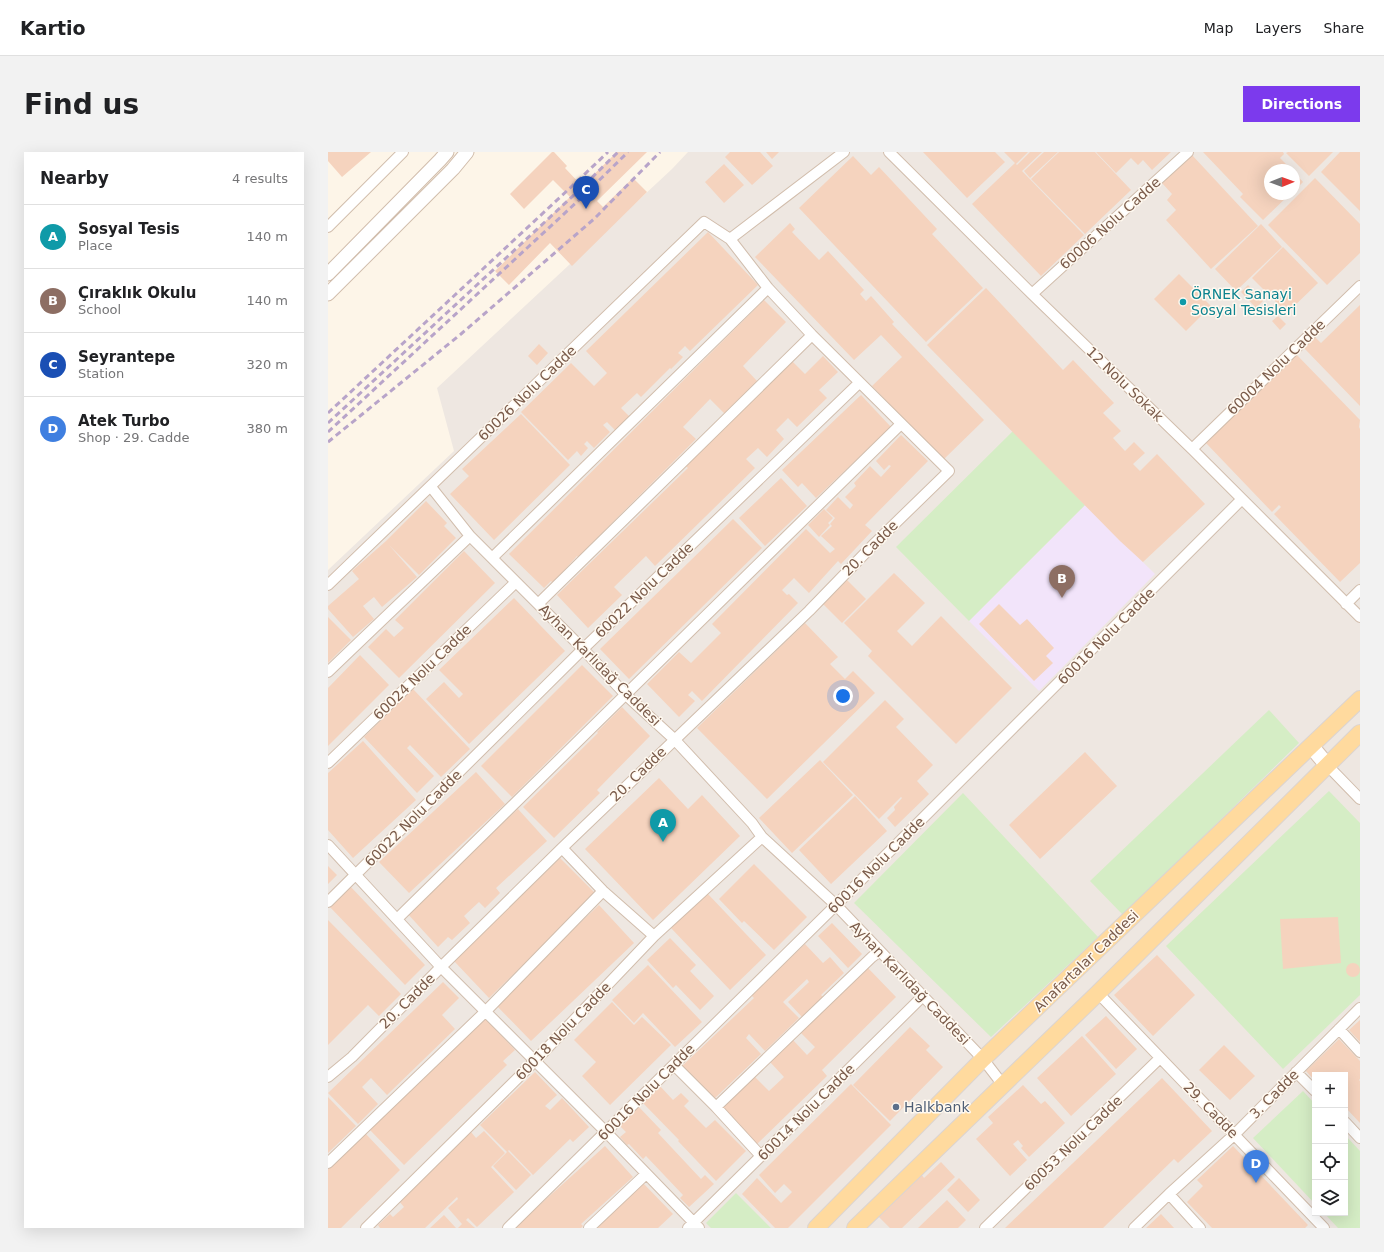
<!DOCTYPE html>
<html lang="en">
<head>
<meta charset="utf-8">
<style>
	body { margin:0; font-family:"DejaVu Sans",sans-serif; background:#f2f2f2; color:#202124 }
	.controls { position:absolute; right:12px; bottom:12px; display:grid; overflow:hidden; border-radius:0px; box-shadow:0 4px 16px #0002 }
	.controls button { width:36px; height:36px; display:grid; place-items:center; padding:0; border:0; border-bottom:1px solid #e0e0e0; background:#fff; color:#202124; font:20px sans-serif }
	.compass { position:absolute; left:936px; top:12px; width:36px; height:36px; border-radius:50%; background:#fff; box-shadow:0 4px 16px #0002; rotate:89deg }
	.you { position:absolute; left:515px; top:544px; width:14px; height:14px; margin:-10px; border:3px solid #fff; border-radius:50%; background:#1a73e8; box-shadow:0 0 0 6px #1a73e833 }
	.badge { display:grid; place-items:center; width:26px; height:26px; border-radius:50%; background:#7c3aed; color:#fff; font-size:13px; font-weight:700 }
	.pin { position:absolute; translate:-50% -33px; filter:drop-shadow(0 1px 2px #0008) }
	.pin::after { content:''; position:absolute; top:21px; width:14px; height:12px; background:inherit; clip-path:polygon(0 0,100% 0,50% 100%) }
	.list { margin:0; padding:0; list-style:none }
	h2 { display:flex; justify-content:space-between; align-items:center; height:52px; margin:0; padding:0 16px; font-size:17px }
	h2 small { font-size:13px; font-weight:400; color:#757577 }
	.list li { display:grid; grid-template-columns:26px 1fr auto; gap:12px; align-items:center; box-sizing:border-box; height:64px; padding:0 16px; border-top:1px solid #e0e0e0 }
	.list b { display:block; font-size:15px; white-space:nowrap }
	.list p { margin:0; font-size:13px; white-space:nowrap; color:#757577 }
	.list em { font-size:13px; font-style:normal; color:#757577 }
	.icon { flex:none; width:22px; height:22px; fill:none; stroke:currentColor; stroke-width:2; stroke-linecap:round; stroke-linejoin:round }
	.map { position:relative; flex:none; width:1032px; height:1076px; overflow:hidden; border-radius:0px }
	header { display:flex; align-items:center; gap:24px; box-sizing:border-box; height:56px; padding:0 20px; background:#fff; border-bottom:1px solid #e0e0e0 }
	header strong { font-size:19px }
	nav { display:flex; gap:22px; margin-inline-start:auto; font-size:14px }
	.intro { display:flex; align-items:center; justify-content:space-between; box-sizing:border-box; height:96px; padding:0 24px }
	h1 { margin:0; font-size:28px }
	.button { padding:10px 18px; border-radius:0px; background:#7c3aed; color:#fff; font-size:14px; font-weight:700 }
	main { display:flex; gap:24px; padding:0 24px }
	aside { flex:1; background:#fff; border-radius:0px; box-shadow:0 4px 16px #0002 }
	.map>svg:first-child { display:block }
	.industrial { fill:#eee7e1; fill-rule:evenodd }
	.education { fill:#f2e4fa }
	.green { fill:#d5edc5 }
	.building { fill:#f5d3be }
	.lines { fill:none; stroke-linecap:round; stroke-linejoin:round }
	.minor-casing { stroke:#d1bdac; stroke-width:12 }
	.tertiary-casing { stroke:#d1bdac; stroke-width:15 }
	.secondary-casing { stroke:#d7bfac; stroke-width:17 }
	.primary-casing { stroke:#dcd4d0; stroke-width:18 }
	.minor { stroke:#fff; stroke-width:10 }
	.tertiary { stroke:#fff; stroke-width:13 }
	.secondary { stroke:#fff; stroke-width:15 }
	.primary { stroke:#ffda9e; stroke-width:16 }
	.rail { stroke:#b8a4c9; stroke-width:3; stroke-dasharray:6 4; stroke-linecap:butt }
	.culture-dot { fill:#0f9aa8; stroke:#fff9f0; stroke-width:1.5 }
	.service-dot { fill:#5c6f8a; stroke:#fff9f0; stroke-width:1.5 }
	.labels { text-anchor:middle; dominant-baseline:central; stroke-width:3; stroke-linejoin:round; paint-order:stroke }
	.street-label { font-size:14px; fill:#7a5b4a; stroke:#fff9f0 }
	.culture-label { font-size:14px; fill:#0d838f; stroke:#fff9f0; text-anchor:start }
	.service-label { font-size:14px; fill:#4e5e75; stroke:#fff9f0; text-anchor:start }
</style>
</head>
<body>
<header>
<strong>Kartio</strong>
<nav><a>Map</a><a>Layers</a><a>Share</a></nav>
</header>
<div class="intro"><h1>Find us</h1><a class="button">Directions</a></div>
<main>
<aside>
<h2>Nearby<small>4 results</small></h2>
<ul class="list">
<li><span class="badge" style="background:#0f9aa8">A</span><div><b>Sosyal Tesis</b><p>Place</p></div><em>140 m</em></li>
<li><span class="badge" style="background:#8d6e63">B</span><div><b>Çıraklık Okulu</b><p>School</p></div><em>140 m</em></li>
<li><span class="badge" style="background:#1a4fb4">C</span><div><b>Seyrantepe</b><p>Station</p></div><em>320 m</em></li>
<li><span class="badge" style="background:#3f7fe0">D</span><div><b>Atek Turbo</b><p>Shop · 29. Cadde</p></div><em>380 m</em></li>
</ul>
</aside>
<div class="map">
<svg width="1032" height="1076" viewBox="0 0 1032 1076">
	<rect width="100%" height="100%" fill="#fdf5e8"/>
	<path class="industrial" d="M360 0H1032V1076H0V418L126 299 109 236 344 17ZM942 18H966V42H942ZM987 923H1017V1061H987Z"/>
	<path class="education" d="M757 353 827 422 711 539 641 469Z"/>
	<path class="green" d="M685 279 757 353 641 469 568 395Z
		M941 558 971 591 795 763 762 729Z
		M1001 639 1032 671V843L955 917 838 794Z
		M635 641 770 785 663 885 526 751Z
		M975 939 987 952V1052L925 986Z
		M1017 983 1032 999V1076H1010L996 1061H1017Z
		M408 1041 443 1076H383L378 1071Z"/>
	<path class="building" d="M0 0H43L14 25 0 9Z
		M224 0H226L239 14 237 16 254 34 289 0H319L269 49 275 55 305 26 319 40 244 114 222 91 181 133 167 119 242 45 225 28 196 57 182 42Z
		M402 0H432L445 14 424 33 397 5Z
		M438 0H451L444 7Z
		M595 0H667L677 10 639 46Z
		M676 0H700L688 12 689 13 702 0H714L694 19 756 83 713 124 644 52 687 11Z
		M716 0H730L702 26 696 19Z
		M731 0H767L803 38 757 82 703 27Z
		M768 0H843L824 18 815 8 810 13 803 6 788 21Z
		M875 0H955L956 2 952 6 964 18H942V42H962L935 68 912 45 915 42Z
		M960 0H1005L981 24 958 1Z
		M1012 0H1032V59L993 20Z
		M864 3 930 74 883 117 838 68 848 58 839 48 844 42 834 31Z
		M525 4 543 23 551 15 609 77 604 82 655 136 598 190 471 56Z
		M396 12 416 33 396 51 377 30Z
		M966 20 975 30 966 39Z
		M987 26 1032 72V101L999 133 940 73Z
		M462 71 467 77 464 80 491 108 500 99 536 138 532 142 538 149 543 144 566 170 564 172 656 268 615 308 544 234 574 205 553 183 526 208 427 105Z
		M933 72 954 95 908 139 887 117Z
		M380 80 430 133 362 199 357 194 350 201 355 205 343 217 342 216 313 245 309 241 293 256 302 265 288 279 279 270 275 273 282 280 266 296 259 289 256 292 260 296 253 304 249 299 240 308 193 260 243 211 266 234 279 221 258 199Z
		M955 95 990 131 959 161 924 126Z
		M851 122 883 154 858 179 826 147Z
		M920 133 935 149 928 156 913 140Z
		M658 136 735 218 745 208 786 251 775 261 793 279 785 286 797 299 806 290 817 301 805 312 812 319 829 302 877 352 815 410 792 389 599 193Z
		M436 148 458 170 415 214 429 229 397 262 382 247 355 275 368 287 250 405 249 404 225 431 223 429 216 436 181 402Z
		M1032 153V254L976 196 987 185 993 191Z
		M950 164 958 172 952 178 944 169Z
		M211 192 220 201 209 213 200 204Z
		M967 201 1032 268 1031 275 1032 277V411L1012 430 946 362 953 355 951 353 944 360 877 290Z
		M495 204 510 220 491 238 499 246 469 275 460 266 448 278 456 287 439 305 430 296 418 307 427 316 327 414 318 404 286 435 294 443 260 476 229 443 360 316 357 313 464 209 477 222Z
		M533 243 563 275 488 346 474 331 470 335 454 318Z
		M193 262 242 313 166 388 122 342 141 324 134 317Z
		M573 283 600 309 537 373 544 379 513 412 510 409 481 441 466 426 454 438 459 443 461 442 470 451 374 549 364 539 360 543 367 549 351 565 319 532 351 500 363 511 393 481 384 472 478 377 502 401 507 397 493 384 504 374 502 372 507 366 498 358 510 345 522 357 525 353 517 345 528 334 526 331 542 314 553 325 563 314 561 313 556 318 548 309Z
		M453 326 479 354 437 394 411 366Z
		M98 349 119 371 116 374 128 386 91 423 61 393 89 425 54 455 46 445 35 454 46 467 25 485 0 457V454L31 427 24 419 58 389Z
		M496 357 505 366 500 371 502 373 491 385 480 373Z
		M405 367 434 396 301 527 272 497Z
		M136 399 167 431 71 526 40 495 58 477 66 485 76 476 67 468Z
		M566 421 597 451 569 479 584 494 613 464 684 536 628 592 540 504 544 499 516 471Z
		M519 428 538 447 514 471 495 452Z
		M186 446 237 499 141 592 98 547 116 530 131 546 135 542 111 518Z
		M671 452 692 473 699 467 726 496 718 504 725 511 706 529 651 472Z
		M0 465 23 488 0 511Z
		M477 471 510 505 502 512 517 527 525 519 547 541 439 647 369 576Z
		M32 503 61 533 0 594V536Z
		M254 513 285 544 184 645 153 614Z
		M85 537 142 597 113 625 82 593 79 596 106 624 89 641 36 585Z
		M557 548 576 567 568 575 605 613 589 629 601 642 567 675 559 666 567 658 566 655 574 646 573 645 551 667 495 610Z
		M294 555 322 584 269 638 272 641 226 686 195 655 270 581 269 580Z
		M35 589 88 648 25 706 0 678V621Z
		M757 600 789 634 712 707 681 673Z
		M492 608 525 643 464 701 431 666Z
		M148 620 177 652 81 741 51 710Z
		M331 626 360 657 374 643 412 684 325 768 257 697Z
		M527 644 559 679 503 732 471 698Z
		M190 657 219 689 168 736 172 741 157 756 151 750 136 764 142 771 124 788 120 785 110 795 78 760Z
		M232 706 268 742 161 846 126 809Z
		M426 712 479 765 446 798 416 769 414 771 391 747Z
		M0 714 9 723 0 732Z
		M21 733 97 813 77 833 0 753Z
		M379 741 438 803 402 838 343 776Z
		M271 753 306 791 203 889 167 852Z
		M1010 765 1013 811 955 817 952 767Z
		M0 768 73 842 51 864 40 853 0 893Z
		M504 771 534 802 520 816 490 784Z
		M342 786 368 813 362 819 386 844 372 858 348 833 345 836 319 808Z
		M477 792 495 811 502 805 516 821 493 843 495 845 474 865 460 850 481 830 479 827 455 850 471 866 437 899 421 882 418 886 433 902 386 947 354 914 426 846 423 843Z
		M829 803 867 843 825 884 786 843Z
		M1018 818a7 7 0 1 1 14 0a7 7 0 1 1-14 0Z
		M320 813 374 870 347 895 315 861 306 871 284 848Z
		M539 815 568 845 494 918 499 924 429 992 394 955 426 924 441 939 456 925 442 910 465 888 479 903 487 895 472 880Z
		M115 830 131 846 114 863 127 877 59 943 43 926 34 935 50 952 30 972 0 941Z
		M284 850 306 873 314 865 343 893 282 953 254 924 268 910 246 888Z
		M778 864 809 897 788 917 757 883Z
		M156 865 187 898 175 909 179 913 76 1013 41 977Z
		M1032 868V890L1021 878Z
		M582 875 602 894 598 898 615 915 562 969 525 933Z
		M754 884 788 922 743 964 709 926Z
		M1011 887 1032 909V927L1031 928 1032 929V971L1017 955V923H987V929L978 919Z
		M896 893 927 924 902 948 871 918Z
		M207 920 229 943 217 954 222 958 234 946 261 975 245 990 242 987 205 1023 181 998 180 999 203 1023 188 1038 165 1014 179 1000 152 973Z
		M834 926 884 979 850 1011 846 1007 775 1076H677Z
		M523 932 563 973 460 1076H447L414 1042 429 1026 453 1051 464 1040 456 1032 447 1041 431 1023Z
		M331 933 345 948 353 941 361 949 356 954 378 976 387 968 418 999 388 1029 350 989 351 988 314 950Z
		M695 933 713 952 717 949 737 971 701 1005 693 996 695 994 690 988 685 992 699 1008 682 1024 648 987 665 971 660 965Z
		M0 945 28 974 0 1001Z
		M310 954 333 978 330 981 373 1027 377 1023 386 1032 361 1055 352 1046 355 1043 318 1004 315 1007 301 992 299 993 292 985 298 980 291 973Z
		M156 979 177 1001 163 1015 186 1040 149 1075 140 1066 138 1068 147 1076H130L134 1072 120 1056 130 1047 129 1045 97 1076H52L50 1073 62 1062 65 1065 76 1055 71 1049 143 980 148 986Z
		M37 981 72 1018 13 1076H0V1017Z
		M277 994 305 1025 253 1072 255 1074 253 1076H186Z
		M905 994 980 1073 977 1076H884L859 1050 875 1034 869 1028Z
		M613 1010 627 1025 574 1076H562L550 1064 593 1022 596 1026Z
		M631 1026 652 1048 640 1060 619 1038Z
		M315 1031 345 1062 330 1076H269Z
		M619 1048 638 1068 630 1076H590Z
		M833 1062 846 1076H818Z
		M116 1063 128 1076H102Z"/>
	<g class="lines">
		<g class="minor-casing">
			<path id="minor" d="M561 0 704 142 864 297 1032 465
				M0 75 75 0
				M704 142 860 0
				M864 297 1032 134
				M103 335 142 384 255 497 298 543 346 587 424 671 434 685 508 753 655 907 675 933
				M164 406 440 136
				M0 433 376 70 402 87
				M210 452 484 183
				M1018 452 1032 438
				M0 520 142 384
				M0 611 188 430
				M999 613 1032 647
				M0 693 113 815 278 980 371 1076
				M234 696 275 739 326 784
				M0 750 255 497 531 231
				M69 767 573 272
				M770 841 996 1076
				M1011 877 1032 900
				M346 913 388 955 433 1004
				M968 920 987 939
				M0 925 24 905 113 815 234 696 481 459 547 391 621 319 484 183 440 136 402 87 516 0
				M388 955 544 805 552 799
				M1017 970 1032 986
				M0 1011 158 859 275 739
				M841 1042 872 1076
				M38 1076 207 909 326 784 434 685
				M180 1076 508 753 914 347
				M261 1076 318 1022
				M360 1076 595 844
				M657 1076 832 906
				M806 1076 841 1042 907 982 1032 856"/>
		</g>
		<g class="tertiary-casing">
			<path id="tertiary" d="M0 122 112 8 119 0
				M0 142 125 17 139 0"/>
		</g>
		<g class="secondary-casing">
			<path id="secondary" d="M983 594 999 613"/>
		</g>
		<g class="primary-casing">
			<path id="primary" d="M488 1076 655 907 1032 547
				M527 1076 770 841 1032 581"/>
		</g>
		<use href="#minor" class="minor"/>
		<use href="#tertiary" class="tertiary"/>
		<use href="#secondary" class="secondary"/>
		<use href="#primary" class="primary"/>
		<path class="rail" d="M0 261 242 36 280 0
			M0 271 247 42 290 0
			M0 280 251 48 300 0
			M0 290 133 182 266 67 332 0"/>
	</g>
	<circle class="culture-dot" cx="855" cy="150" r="4"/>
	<circle class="service-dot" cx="568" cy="955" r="4"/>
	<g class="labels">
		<g class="street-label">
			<text transform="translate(782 71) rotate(-42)">60006 Nolu Cadde</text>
			<text transform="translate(948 215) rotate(-44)">60004 Nolu Cadde</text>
			<text transform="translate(797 232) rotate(44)">12 Nolu Sokak</text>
			<text transform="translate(199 241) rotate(-44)">60026 Nolu Cadde</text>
			<text transform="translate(542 396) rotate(-45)">20. Cadde</text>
			<text transform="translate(316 438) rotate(-44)">60022 Nolu Cadde</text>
			<text transform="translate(778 484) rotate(-45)">60016 Nolu Cadde</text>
			<text transform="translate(272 513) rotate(45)">Ayhan Karlıdağ Caddesi</text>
			<text transform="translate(94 520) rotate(-44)">60024 Nolu Cadde</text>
			<text transform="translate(310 622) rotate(-44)">20. Cadde</text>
			<text transform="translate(85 666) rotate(-45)">60022 Nolu Cadde</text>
			<text transform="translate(548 713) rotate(-45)">60016 Nolu Cadde</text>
			<text transform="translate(758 809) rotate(-44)">Anafartalar Caddesi</text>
			<text transform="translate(582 831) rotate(46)">Ayhan Karlıdağ Caddesi</text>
			<text transform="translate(79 849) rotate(-45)">20. Cadde</text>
			<text transform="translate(235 879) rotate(-46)">60018 Nolu Cadde</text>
			<text transform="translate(318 940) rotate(-45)">60016 Nolu Cadde</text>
			<text transform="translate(946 942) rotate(-45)">3. Cadde</text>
			<text transform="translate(883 958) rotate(46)">29. Cadde</text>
			<text transform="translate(478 960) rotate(-45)">60014 Nolu Cadde</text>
			<text transform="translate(745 991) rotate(-44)">60053 Nolu Cadde</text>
		</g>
		<g class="culture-label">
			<text x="863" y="142">ÖRNEK Sanayi<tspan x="863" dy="16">Sosyal Tesisleri</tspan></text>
		</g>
		<g class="service-label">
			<text x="576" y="955">Halkbank</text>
		</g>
	</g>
</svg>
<div class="controls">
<button>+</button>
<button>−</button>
<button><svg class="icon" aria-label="locate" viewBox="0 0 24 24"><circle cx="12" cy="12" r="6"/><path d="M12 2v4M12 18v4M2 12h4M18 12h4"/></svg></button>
<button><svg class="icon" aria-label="layers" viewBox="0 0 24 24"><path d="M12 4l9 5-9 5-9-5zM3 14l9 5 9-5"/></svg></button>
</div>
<svg class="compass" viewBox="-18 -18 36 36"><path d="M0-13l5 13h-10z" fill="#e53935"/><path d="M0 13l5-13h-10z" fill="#757577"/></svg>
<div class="you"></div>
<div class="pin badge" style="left:335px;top:690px;background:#0f9aa8">A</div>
<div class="pin badge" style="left:734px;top:446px;background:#8d6e63">B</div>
<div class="pin badge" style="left:258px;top:57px;background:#1a4fb4">C</div>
<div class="pin badge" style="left:928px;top:1031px;background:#3f7fe0">D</div>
</div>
</main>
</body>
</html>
